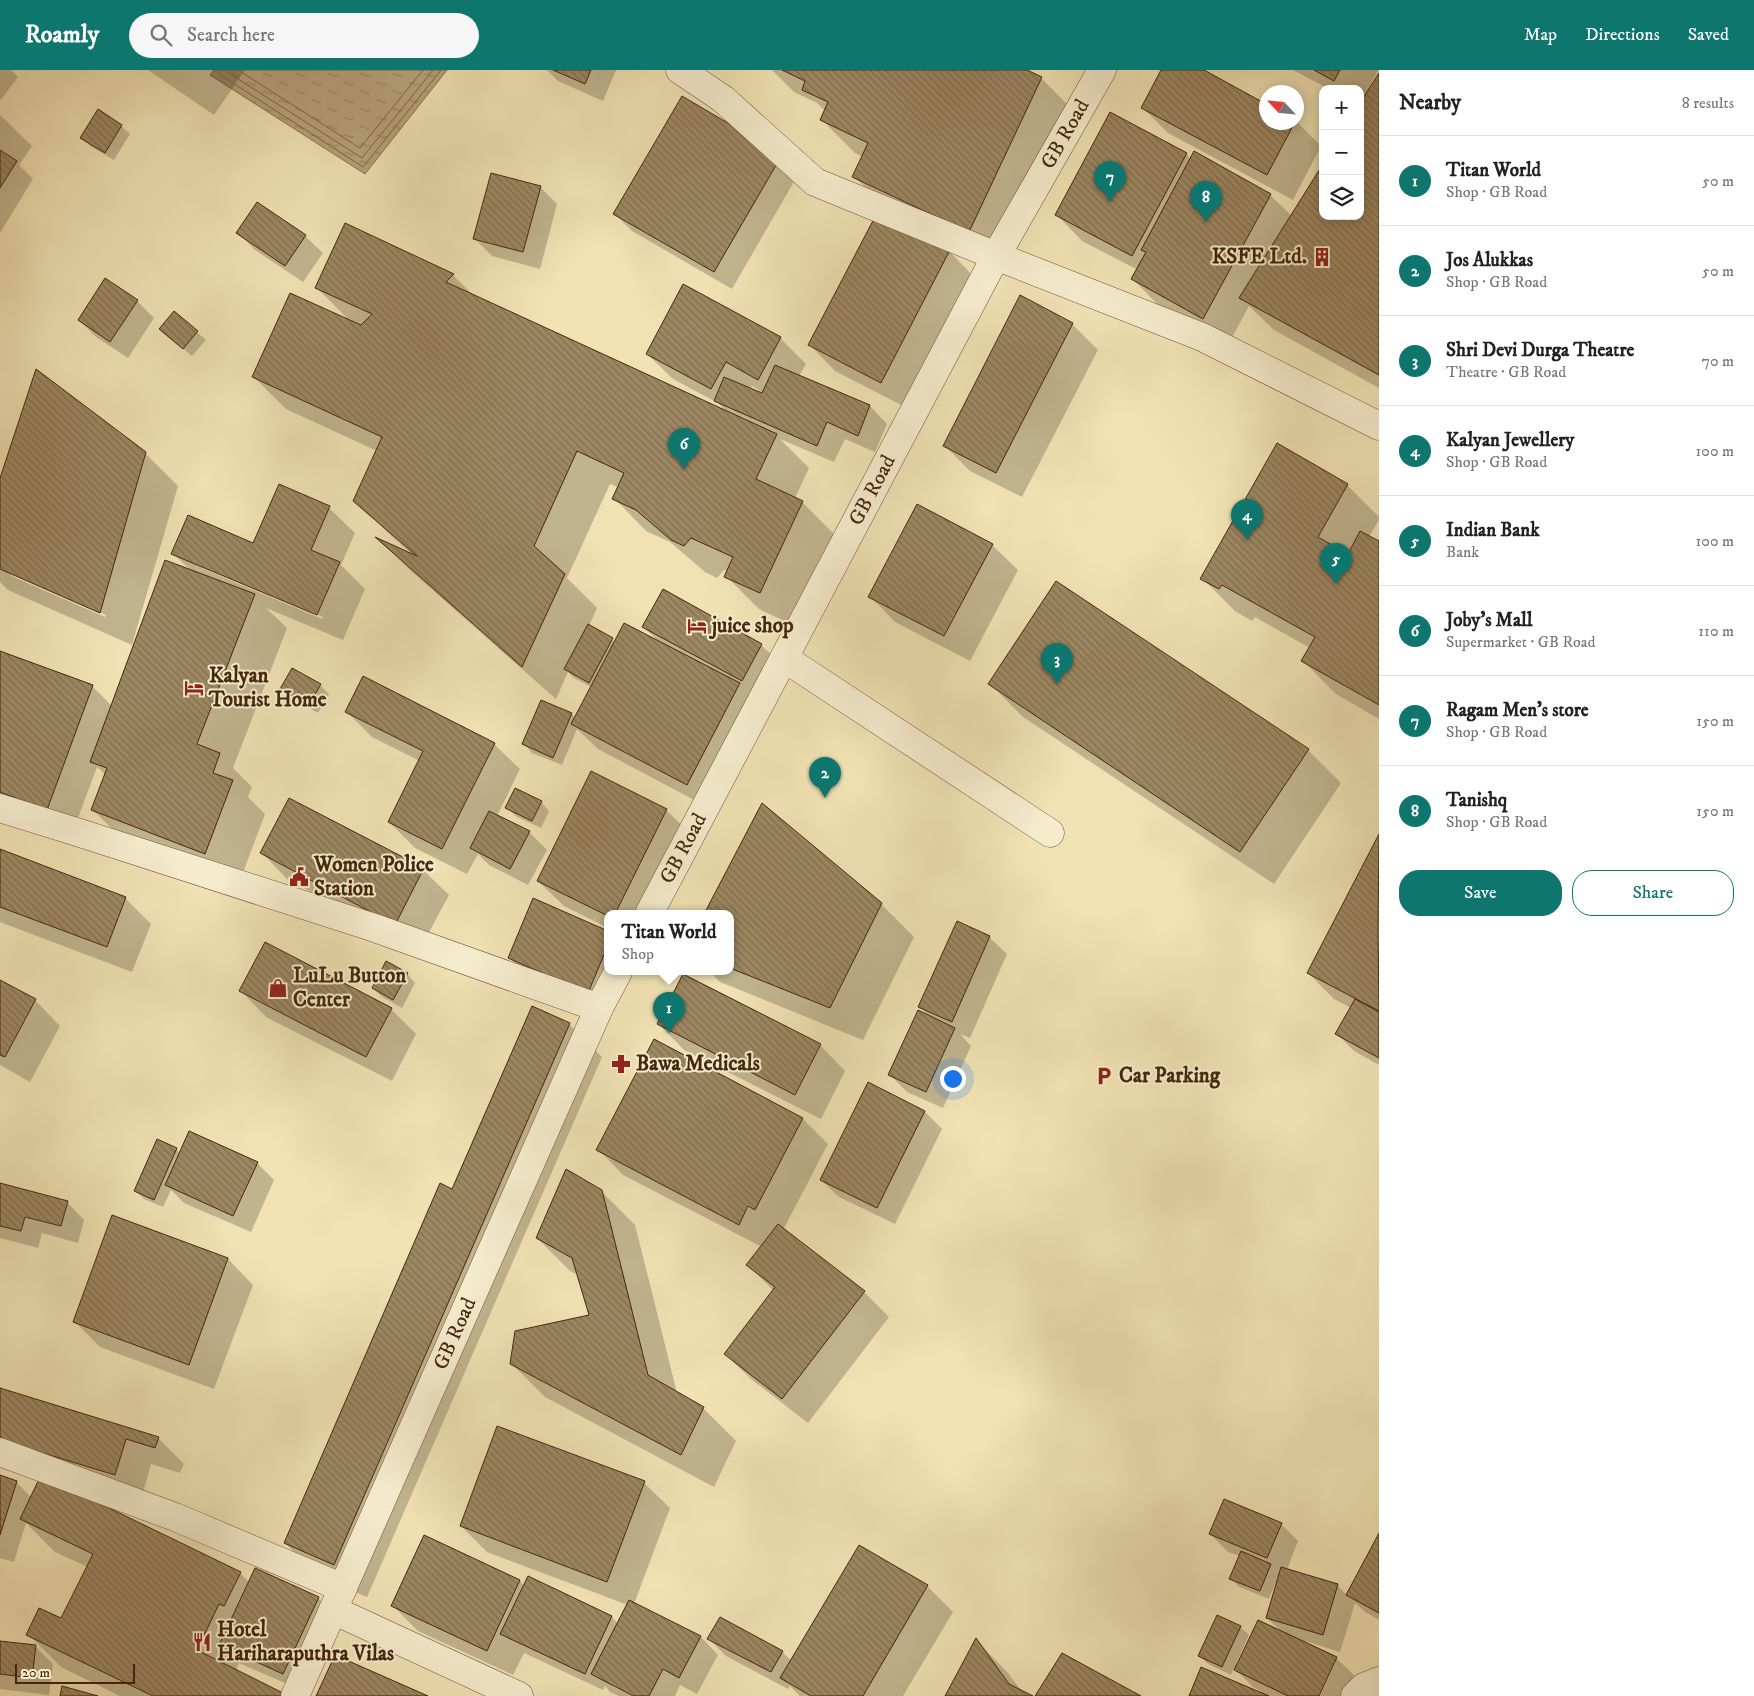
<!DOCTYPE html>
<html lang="en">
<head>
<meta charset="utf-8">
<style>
	body { margin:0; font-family:"IM FELL DW Pica",serif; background:#f6f6f6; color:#222 }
	.controls { position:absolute; right:15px; top:15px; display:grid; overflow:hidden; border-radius:10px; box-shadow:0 2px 12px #0003 }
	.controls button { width:45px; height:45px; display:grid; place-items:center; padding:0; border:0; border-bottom:1px solid #e0e0e0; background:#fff; color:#222; font:25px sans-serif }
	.compass { position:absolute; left:1259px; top:15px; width:45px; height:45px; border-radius:50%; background:#fff; box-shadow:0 2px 12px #0003; rotate:296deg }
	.scale { position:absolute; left:15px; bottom:12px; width:120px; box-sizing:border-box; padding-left:5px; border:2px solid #44270d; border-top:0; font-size:14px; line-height:18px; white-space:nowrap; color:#44270d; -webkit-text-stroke:4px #f5ecce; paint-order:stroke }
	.you { position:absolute; left:952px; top:1008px; width:18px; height:18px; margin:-12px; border:4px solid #fff; border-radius:50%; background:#1a73e8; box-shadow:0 0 0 8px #1a73e833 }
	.badge { display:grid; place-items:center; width:32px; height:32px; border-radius:50%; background:#0f766e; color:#fff; font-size:16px; font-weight:700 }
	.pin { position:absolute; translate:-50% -41px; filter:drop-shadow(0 1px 2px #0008) }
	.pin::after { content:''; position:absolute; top:26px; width:18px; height:15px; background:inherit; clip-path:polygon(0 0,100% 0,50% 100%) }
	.popup { position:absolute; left:604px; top:840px; width:130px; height:65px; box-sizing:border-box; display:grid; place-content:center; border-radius:10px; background:#fff; filter:drop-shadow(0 1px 4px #0005); font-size:16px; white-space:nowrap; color:#767676 }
	.popup b { font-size:19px; color:#222 }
	.popup::after { content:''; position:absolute; left:50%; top:100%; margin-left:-10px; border:10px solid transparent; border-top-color:#fff }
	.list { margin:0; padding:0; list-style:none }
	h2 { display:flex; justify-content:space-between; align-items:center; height:65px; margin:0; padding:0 20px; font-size:21px }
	h2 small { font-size:16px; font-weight:400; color:#767676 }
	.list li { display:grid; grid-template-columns:32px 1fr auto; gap:15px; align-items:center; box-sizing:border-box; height:90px; padding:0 20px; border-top:1px solid #e0e0e0 }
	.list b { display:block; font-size:19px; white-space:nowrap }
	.list p { margin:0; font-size:16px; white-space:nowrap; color:#767676 }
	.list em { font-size:16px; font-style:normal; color:#767676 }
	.actions { display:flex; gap:10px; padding:15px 20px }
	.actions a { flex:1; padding:11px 0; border:1px solid #0f766e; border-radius:20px; text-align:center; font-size:18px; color:#0f766e }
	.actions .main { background:#0f766e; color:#fff }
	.icon { flex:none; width:28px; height:28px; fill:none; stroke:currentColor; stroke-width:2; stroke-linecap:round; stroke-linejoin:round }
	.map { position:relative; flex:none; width:1379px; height:1626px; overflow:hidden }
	header { display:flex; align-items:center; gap:30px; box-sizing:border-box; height:70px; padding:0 25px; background:#0f766e; color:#fff }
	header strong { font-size:24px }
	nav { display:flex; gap:28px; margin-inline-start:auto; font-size:18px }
	.search { width:350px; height:45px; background:#f6f6f6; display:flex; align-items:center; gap:12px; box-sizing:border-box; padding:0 18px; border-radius:28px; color:#767676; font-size:19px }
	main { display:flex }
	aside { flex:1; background:#fff }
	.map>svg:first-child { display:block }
	.water { fill:url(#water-ripples); stroke:#88714f }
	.shadow { fill:#0003; fill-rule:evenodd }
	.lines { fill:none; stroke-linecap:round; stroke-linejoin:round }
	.shore { stroke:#7d6444; stroke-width:1 }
	.building { fill:url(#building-back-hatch); stroke:#44270d }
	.minor-casing { stroke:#6f5636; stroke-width:29 }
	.minor { stroke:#f5ecce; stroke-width:28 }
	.labels { text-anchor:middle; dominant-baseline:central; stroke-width:4; stroke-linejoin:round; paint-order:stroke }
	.street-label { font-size:21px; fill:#44270d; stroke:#f5ecce }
	.poi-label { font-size:21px; font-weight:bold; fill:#44270d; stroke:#f5ecce; text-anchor:start }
</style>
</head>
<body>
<header>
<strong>Roamly</strong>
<div class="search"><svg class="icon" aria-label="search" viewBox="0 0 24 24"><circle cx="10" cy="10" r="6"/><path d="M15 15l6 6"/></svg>Search here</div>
<nav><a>Map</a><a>Directions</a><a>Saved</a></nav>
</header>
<main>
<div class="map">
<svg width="1379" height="1626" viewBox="0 0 1379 1626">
	<defs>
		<pattern id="water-ripples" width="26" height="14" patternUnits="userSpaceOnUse" patternTransform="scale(1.25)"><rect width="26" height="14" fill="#b6a27b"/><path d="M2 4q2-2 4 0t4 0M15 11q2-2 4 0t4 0" fill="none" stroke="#968463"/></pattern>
		<pattern id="building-back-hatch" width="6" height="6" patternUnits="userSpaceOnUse" patternTransform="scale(1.25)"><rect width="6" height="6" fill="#9d8863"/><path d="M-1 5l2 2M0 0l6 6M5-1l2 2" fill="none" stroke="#826f50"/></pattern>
	</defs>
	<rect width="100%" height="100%" fill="#f0e2b3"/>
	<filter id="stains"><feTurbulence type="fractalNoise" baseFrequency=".004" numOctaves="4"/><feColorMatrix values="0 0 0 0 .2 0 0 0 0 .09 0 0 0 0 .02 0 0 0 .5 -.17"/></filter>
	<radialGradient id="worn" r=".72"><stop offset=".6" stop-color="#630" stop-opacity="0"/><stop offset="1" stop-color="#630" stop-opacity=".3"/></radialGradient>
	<path class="water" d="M214 0H447L365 104 210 5Z"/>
	<path class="shadow" d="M0 0H11L18 7 0 31Z
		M148 0H245L214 45Z
		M547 0H616L603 31 558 11Z
		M772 0H1024L1041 8 1074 41 1002 194 887 139 854 106 863 87 855 83 822 50 825 41 817 33 794 22Z
		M1162 0H1201L1266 35V52L1296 51 1321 76 1293 130 1168 63 1142 37Z
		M1293 0H1378L1370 16 1372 17 1379 5V318L1274 260 1249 236 1229 273 1158 235 1133 209 1138 200 1082 171 1057 145 1186 84 1191 89 1270 125 1292 146H1360V19H1329Z
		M0 45 32 76 19 95 33 109 0 163Z
		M121 56 130 64 114 90 90 76 82 68Z
		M782 86 799 103 732 219 632 161 615 144Z
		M540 117 557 134 540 199 492 186 475 169Z
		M238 163 305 166 323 183 303 212 255 180Z
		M949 181 974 207 907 338 835 301 810 275Z
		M453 205 475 227 727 342 718 333 673 309 647 284 683 216 780 268 806 294 799 306 870 336 887 354 875 382 845 369 834 392 780 369 809 398 795 428 802 432 835 465 793 555 759 539 726 506 728 502 724 500 717 508 705 502 670 472 646 461 614 428 618 417 610 414 567 508 597 538 589 556 615 572H659L644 557 761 575 779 592 759 628 747 622 765 640 713 740 598 679 577 659 562 695 532 683 524 674 572 644 575 648 591 617 574 608 568 602 556 629 411 501 382 472 413 485 388 463 355 430 377 381 286 339 253 306 350 251 317 218ZM752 316 765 324 750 320Z
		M137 231 154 248 128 288 96 267 79 250Z
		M174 242 206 270 192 286 169 267Z
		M1072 254 1098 280 1022 427 970 401 944 375Z
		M145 383 178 416 132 575 8 520 0 512V412ZM11 503 106 545 105 547 11 506Z
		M1347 415 1379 447V450L1369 467 1379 473V649L1336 624 1303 591 1310 578 1255 547 1252 551 1235 541 1202 508Z
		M329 438 355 463 341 495 365 519 343 570 266 538 287 558 233 698 252 717 248 727 265 744 238 816 126 773 93 740 106 705 97 697 72 764 0 738V582L92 616 112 636 191 501 173 483 254 474ZM202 495 323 547 322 549 202 498Z
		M992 475 1018 500 970 591 895 552 870 526Z
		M293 600 320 615 329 624 318 643 290 627 282 619Z
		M990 614 1308 680 1341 713 1274 814 1023 647Z
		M346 641 494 674 520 699 497 746 529 762 547 780 528 815 489 795 478 784 467 804 415 778 389 752 420 691 372 667Z
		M290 729 423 800 449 825 420 879 287 809 262 783Z
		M541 732 549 741 541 758 515 746 507 737Z
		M763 735 881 834 914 867 863 970 720 912 710 902H730V844H705Z
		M666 740 692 765 653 844H608V858L564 836 538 811Z
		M1379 766V995L1354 981 1337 964 1351 938 1334 929 1308 903Z
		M0 781 125 828 151 854 132 902 0 852Z
		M608 862V902L605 939 527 905 509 888Z
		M989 867 1007 884 970 968 960 964 971 976 943 1038 907 1022 890 1005 930 947 920 937Z
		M407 904 415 913 402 938 382 927 373 918Z
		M0 911 35 930 60 956 30 1012 0 995Z
		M241 921 391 939 416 964 392 1011 266 947Z
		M569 954 602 987 367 1527 318 1506 285 1473 453 1120Z
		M659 954 820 975 845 1001 821 1049 684 980Z
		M925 1042 942 1059 895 1154 839 1127 821 1110Z
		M803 1049 828 1074 783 1160 864 1222 889 1247 808 1353 751 1309 725 1284 773 1220 748 1195 762 1177 623 1105 598 1079Z
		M158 1071 176 1079 181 1084 257 1093 274 1110 251 1162 184 1133 171 1120 163 1137 144 1129 136 1121Z
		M0 1115 67 1132 84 1150 78 1173 42 1163 38 1178 0 1168Z
		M601 1121 635 1155 677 1323 703 1338 736 1371 714 1417 545 1327 512 1294 590 1246 578 1205 570 1201 537 1168Z
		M113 1147 228 1189 253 1215 214 1319 100 1277 75 1252Z
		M0 1319 158 1368 184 1394 180 1403 151 1394 141 1430 0 1387Z
		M0 1407 16 1412 32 1428 240 1503 250 1513 318 1528 335 1545 301 1620 239 1593 236 1600 288 1626H120L61 1597 28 1564 62 1550 88 1497 55 1482 26 1453 14 1492 0 1488Z
		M644 1413 670 1438 634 1534 701 1567 718 1585 697 1624 680 1615 675 1626H636L612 1614V1616L631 1626H619L610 1622 605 1616 603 1620 524 1583 513 1605 418 1561 392 1535 424 1467 520 1511 524 1516 528 1507 612 1547 618 1554 628 1535 487 1482 461 1456Z
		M1281 1454 1298 1471 1287 1500 1337 1515 1347 1525 1379 1466V1550L1365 1542 1355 1533 1340 1582 1305 1571V1573L1336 1588 1354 1605 1344 1626H1320L1335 1593H1333L1317 1626H1190L1259 1623 1260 1621 1253 1617 1234 1598 1231 1605 1208 1594 1200 1586 1240 1557 1249 1565 1236 1593 1238 1594 1281 1561 1267 1548 1280 1505 1279 1504 1269 1529 1239 1517 1231 1508 1240 1486 1228 1482 1210 1464Z
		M927 1516 953 1542 903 1626H800L790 1616 788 1619 726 1586 709 1569 782 1582 792 1591Z
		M976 1570 1008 1603 1022 1622 1030 1626H946Z
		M0 1572 35 1576 53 1594 49 1625 0 1619Z"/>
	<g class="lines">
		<path class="shore" d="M218 0 219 4 363 97 441 0
			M224 0 362 88 433 0
			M238 0 360 78 423 0"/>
	</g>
	<path class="building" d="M553 0H591L585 14Z
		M782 0H1027L1042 7 969 162 852 107 868 73 820 50 828 32 802 20 805 11Z
		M1161 0H1204L1266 34V52H1295L1267 105 1141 38Z
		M1314 0H1340L1334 11Z
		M1379 3V305L1239 228 1323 94V146H1360V33Z
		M682 26 782 85 714 202 613 144Z
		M98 39 122 55 105 83 80 68Z
		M1110 42 1187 83 1132 186 1055 145Z
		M0 80 17 91 0 118Z
		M1194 81 1271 124 1203 249 1131 209 1146 182 1141 180Z
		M491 103 541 116 523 182 473 169Z
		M257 132 306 165 285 196 236 163Z
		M877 143 950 180 881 313 808 275Z
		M345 153 454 204 446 212 777 364 756 409 803 431 760 523 724 507 733 487 691 468 684 476 671 470 636 440 612 429 624 403 577 381 534 476 565 504 522 597 375 467 417 486 353 431 382 367 252 307 290 223 361 255 372 244 315 218Z
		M105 208 138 230 110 272 78 250Z
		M683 214 781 267 758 310 726 292 711 319 646 284Z
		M1020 225 1073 253 996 403 943 376Z
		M174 241 198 261 183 279 159 259Z
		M775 295 870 335 858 366 827 352 817 376 714 331 724 307 762 323Z
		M36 299 146 382 100 543 0 499V408Z
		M1277 373 1348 414 1318 467 1348 484 1360 461 1379 471V635L1301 591 1315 567 1222 515 1219 519 1200 509Z
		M279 414 330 436 311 480 340 492 317 545 171 484 188 445 253 473Z
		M917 434 993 474 944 566 868 527Z
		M165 490 255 524 197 674 220 683 213 703 233 710 205 784 91 740 107 698 90 692Z
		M1056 511 1309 679 1240 782 988 614Z
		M663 519 762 574 742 611 642 557Z
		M624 553 740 613 687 715 571 654Z
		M588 554 613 568 589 613 564 599Z
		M0 581 93 615 47 740 0 722Z
		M292 598 321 614 309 635 280 619Z
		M363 606 495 673 442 779 388 752 423 681 345 642Z
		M541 630 572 643 553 688 522 674Z
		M591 701 667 739 615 844H608V846L537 811Z
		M515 718 542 731 532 751 505 738Z
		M289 728 424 798 395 855 260 783Z
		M762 733 882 833 830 938 730 898V844H704Z
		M489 741 530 761 510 799 470 778Z
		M1379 764 1378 860 1379 941 1307 903Z
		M0 779 126 827 107 877 0 837Z
		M533 828 608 861V875L588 923 508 888Z
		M957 851 990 866 952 952 918 937Z
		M265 872 392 938 366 987 239 921Z
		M386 891 408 903 393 930 372 918Z
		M683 904 821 974 795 1025 657 954Z
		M0 910 36 929 5 987 0 985Z
		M1355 929 1379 942V988L1335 964Z
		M532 936 570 953 334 1495 284 1473 440 1113 452 1119Z
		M918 940 955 958 926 1022 888 1005Z
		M654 969 803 1048 755 1140 748 1136 739 1155 596 1080Z
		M868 1012 925 1041 877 1138 820 1110Z
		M189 1061 258 1092 233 1146 165 1115Z
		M157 1069 177 1078 154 1130 134 1121Z
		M566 1099 602 1120 648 1305 704 1337 681 1385 510 1294 515 1261 589 1245 572 1188 536 1168Z
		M0 1113 68 1131 61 1156 25 1147 21 1161 0 1156Z
		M112 1145 228 1188 189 1295 73 1252Z
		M778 1154 865 1221 782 1329 724 1284 775 1217 746 1195Z
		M0 1318 159 1367 155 1378 126 1369 115 1405 0 1370Z
		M497 1356 645 1411 607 1512 460 1456Z
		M0 1405 17 1411 0 1465Z
		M41 1405 241 1502 224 1536 219 1534 197 1580 289 1626H153L26 1565 39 1538 61 1548 93 1484 20 1449Z
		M1224 1429 1282 1453 1267 1488 1209 1464Z
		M1379 1463V1543L1346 1525Z
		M424 1465 520 1510 487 1581 391 1536Z
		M859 1475 928 1515 863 1626H811L780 1608Z
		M1241 1481 1271 1494 1260 1521 1229 1509Z
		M1281 1497 1338 1514 1323 1565 1266 1548Z
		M255 1498 319 1527 283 1604 219 1575Z
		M528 1506 612 1546 585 1604 500 1564Z
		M629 1530 701 1566 679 1608 663 1599 649 1626H633L591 1604Z
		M1217 1545 1241 1556 1222 1597 1198 1586Z
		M720 1547 783 1581 771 1602 707 1569Z
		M1258 1550 1337 1587 1319 1626H1288L1234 1600Z
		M976 1568 1009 1614 1033 1626H945Z
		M0 1571 36 1575 32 1608 0 1604Z
		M1062 1583 1141 1626H1035Z
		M335 1585 428 1626H316Z
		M1201 1597 1269 1626H1189Z
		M62 1616 98 1626H60Z"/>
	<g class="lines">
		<g class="minor-casing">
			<g id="minor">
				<path d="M680 0 723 29 815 112 996 186 1202 267 1379 356"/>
				<path d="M784 588 1050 763"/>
				<path d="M0 738 80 763 372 857 599 938"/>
				<path id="s1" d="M649 844 996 186 1102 0"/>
				<path d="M0 1382 175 1447 343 1518"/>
				<path d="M333 1540 519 1626"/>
				<path id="s2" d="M295 1626 599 938 618 902"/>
				<path d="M1355 1626 1364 1617 1379 1611"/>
			</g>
		</g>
		<use href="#minor" class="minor"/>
	</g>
	<defs>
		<g id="building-bare" transform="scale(1.5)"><path d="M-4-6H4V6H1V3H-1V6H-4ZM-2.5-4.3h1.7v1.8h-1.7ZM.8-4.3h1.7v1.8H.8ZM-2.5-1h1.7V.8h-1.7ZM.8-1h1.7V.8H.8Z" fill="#8f2418" stroke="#f5ecce" stroke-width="2.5" paint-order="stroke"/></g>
		<g id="hotel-bare" transform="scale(1.5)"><path d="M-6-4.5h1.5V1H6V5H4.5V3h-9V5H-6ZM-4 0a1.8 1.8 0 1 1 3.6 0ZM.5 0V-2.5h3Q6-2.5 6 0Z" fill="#8f2418" stroke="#f5ecce" stroke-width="2.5" paint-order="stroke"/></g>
		<g id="civic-bare" transform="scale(1.5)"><path d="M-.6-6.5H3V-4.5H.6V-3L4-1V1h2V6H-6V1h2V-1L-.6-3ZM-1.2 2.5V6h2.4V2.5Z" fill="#8f2418" stroke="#f5ecce" stroke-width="2.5" paint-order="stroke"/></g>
		<g id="shop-bare" transform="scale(1.5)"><path d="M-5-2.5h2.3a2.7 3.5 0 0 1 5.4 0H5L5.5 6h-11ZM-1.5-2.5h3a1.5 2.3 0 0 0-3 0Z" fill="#8f2418" stroke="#f5ecce" stroke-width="2.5" paint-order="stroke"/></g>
		<g id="pharmacy-bare" transform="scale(1.5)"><path d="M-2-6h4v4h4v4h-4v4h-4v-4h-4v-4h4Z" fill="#8f2418" stroke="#f5ecce" stroke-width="2.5" paint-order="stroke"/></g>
		<g id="parking-bare" transform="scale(1.5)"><path d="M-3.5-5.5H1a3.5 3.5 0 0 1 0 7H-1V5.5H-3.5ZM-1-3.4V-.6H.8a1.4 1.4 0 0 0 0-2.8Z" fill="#8f2418" stroke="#f5ecce" stroke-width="2.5" paint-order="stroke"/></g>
		<g id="restaurant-bare" transform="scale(1.5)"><path d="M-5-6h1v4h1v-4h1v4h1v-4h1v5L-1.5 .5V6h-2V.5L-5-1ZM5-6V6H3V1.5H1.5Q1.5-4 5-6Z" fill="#8f2418" stroke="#f5ecce" stroke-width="2.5" paint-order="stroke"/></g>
	</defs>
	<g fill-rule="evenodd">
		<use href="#building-bare" x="1322" y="187"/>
		<use href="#hotel-bare" x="697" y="556"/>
		<use href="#hotel-bare" x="194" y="618"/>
		<use href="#civic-bare" x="299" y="807"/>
		<use href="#shop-bare" x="278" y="918"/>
		<use href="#pharmacy-bare" x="621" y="994"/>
		<use href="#parking-bare" x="1104" y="1006"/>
		<use href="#restaurant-bare" x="202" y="1572"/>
	</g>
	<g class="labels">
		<g class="street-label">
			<text stroke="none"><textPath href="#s1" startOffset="884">GB Road</textPath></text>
			<text stroke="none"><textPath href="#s1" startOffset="479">GB Road</textPath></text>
			<text stroke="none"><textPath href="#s1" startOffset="74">GB Road</textPath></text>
			<text stroke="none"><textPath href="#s2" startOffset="396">GB Road</textPath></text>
		</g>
		<g class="poi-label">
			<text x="1307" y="187" text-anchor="end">KSFE Ltd.</text>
			<text x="712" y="556">juice shop</text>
			<text x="209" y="606">Kalyan<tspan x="209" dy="24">Tourist Home</tspan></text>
			<text x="314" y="795">Women Police<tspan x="314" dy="24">Station</tspan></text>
			<text x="293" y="906">LuLu Button<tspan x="293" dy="24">Center</tspan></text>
			<text x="636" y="994">Bawa Medicals</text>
			<text x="1119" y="1006">Car Parking</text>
			<text x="217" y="1560">Hotel<tspan x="217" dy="24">Hariharaputhra Vilas</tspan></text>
		</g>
	</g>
	<rect width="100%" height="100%" filter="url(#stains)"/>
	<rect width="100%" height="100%" fill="url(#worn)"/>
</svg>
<div class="controls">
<button>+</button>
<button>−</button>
<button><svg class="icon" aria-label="layers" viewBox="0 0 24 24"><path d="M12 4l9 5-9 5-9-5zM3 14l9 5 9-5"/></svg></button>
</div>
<svg class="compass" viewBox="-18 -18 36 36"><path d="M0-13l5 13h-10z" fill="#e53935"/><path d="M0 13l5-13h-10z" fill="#767676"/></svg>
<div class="scale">20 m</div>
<div class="you"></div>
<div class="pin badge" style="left:669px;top:963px">1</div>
<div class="popup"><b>Titan World</b>Shop</div>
<div class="pin badge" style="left:825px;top:728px">2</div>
<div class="pin badge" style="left:1057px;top:614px">3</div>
<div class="pin badge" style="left:1247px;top:470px">4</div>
<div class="pin badge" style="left:1336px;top:514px">5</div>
<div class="pin badge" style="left:684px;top:399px">6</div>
<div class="pin badge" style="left:1110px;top:132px">7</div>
<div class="pin badge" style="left:1206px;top:152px">8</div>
</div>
<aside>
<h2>Nearby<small>8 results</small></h2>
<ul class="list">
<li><span class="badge">1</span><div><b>Titan World</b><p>Shop · GB Road</p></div><em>50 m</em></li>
<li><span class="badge">2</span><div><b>Jos Alukkas</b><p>Shop · GB Road</p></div><em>50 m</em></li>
<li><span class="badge">3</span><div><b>Shri Devi Durga Theatre</b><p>Theatre · GB Road</p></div><em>70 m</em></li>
<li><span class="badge">4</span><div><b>Kalyan Jewellery</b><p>Shop · GB Road</p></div><em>100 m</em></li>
<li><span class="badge">5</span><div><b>Indian Bank</b><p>Bank</p></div><em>100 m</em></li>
<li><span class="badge">6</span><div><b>Joby's Mall</b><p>Supermarket · GB Road</p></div><em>110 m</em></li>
<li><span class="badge">7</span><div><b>Ragam Men's store</b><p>Shop · GB Road</p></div><em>150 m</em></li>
<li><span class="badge">8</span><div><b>Tanishq</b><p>Shop · GB Road</p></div><em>150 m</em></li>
</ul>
<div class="actions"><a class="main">Save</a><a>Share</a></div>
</aside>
</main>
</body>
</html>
